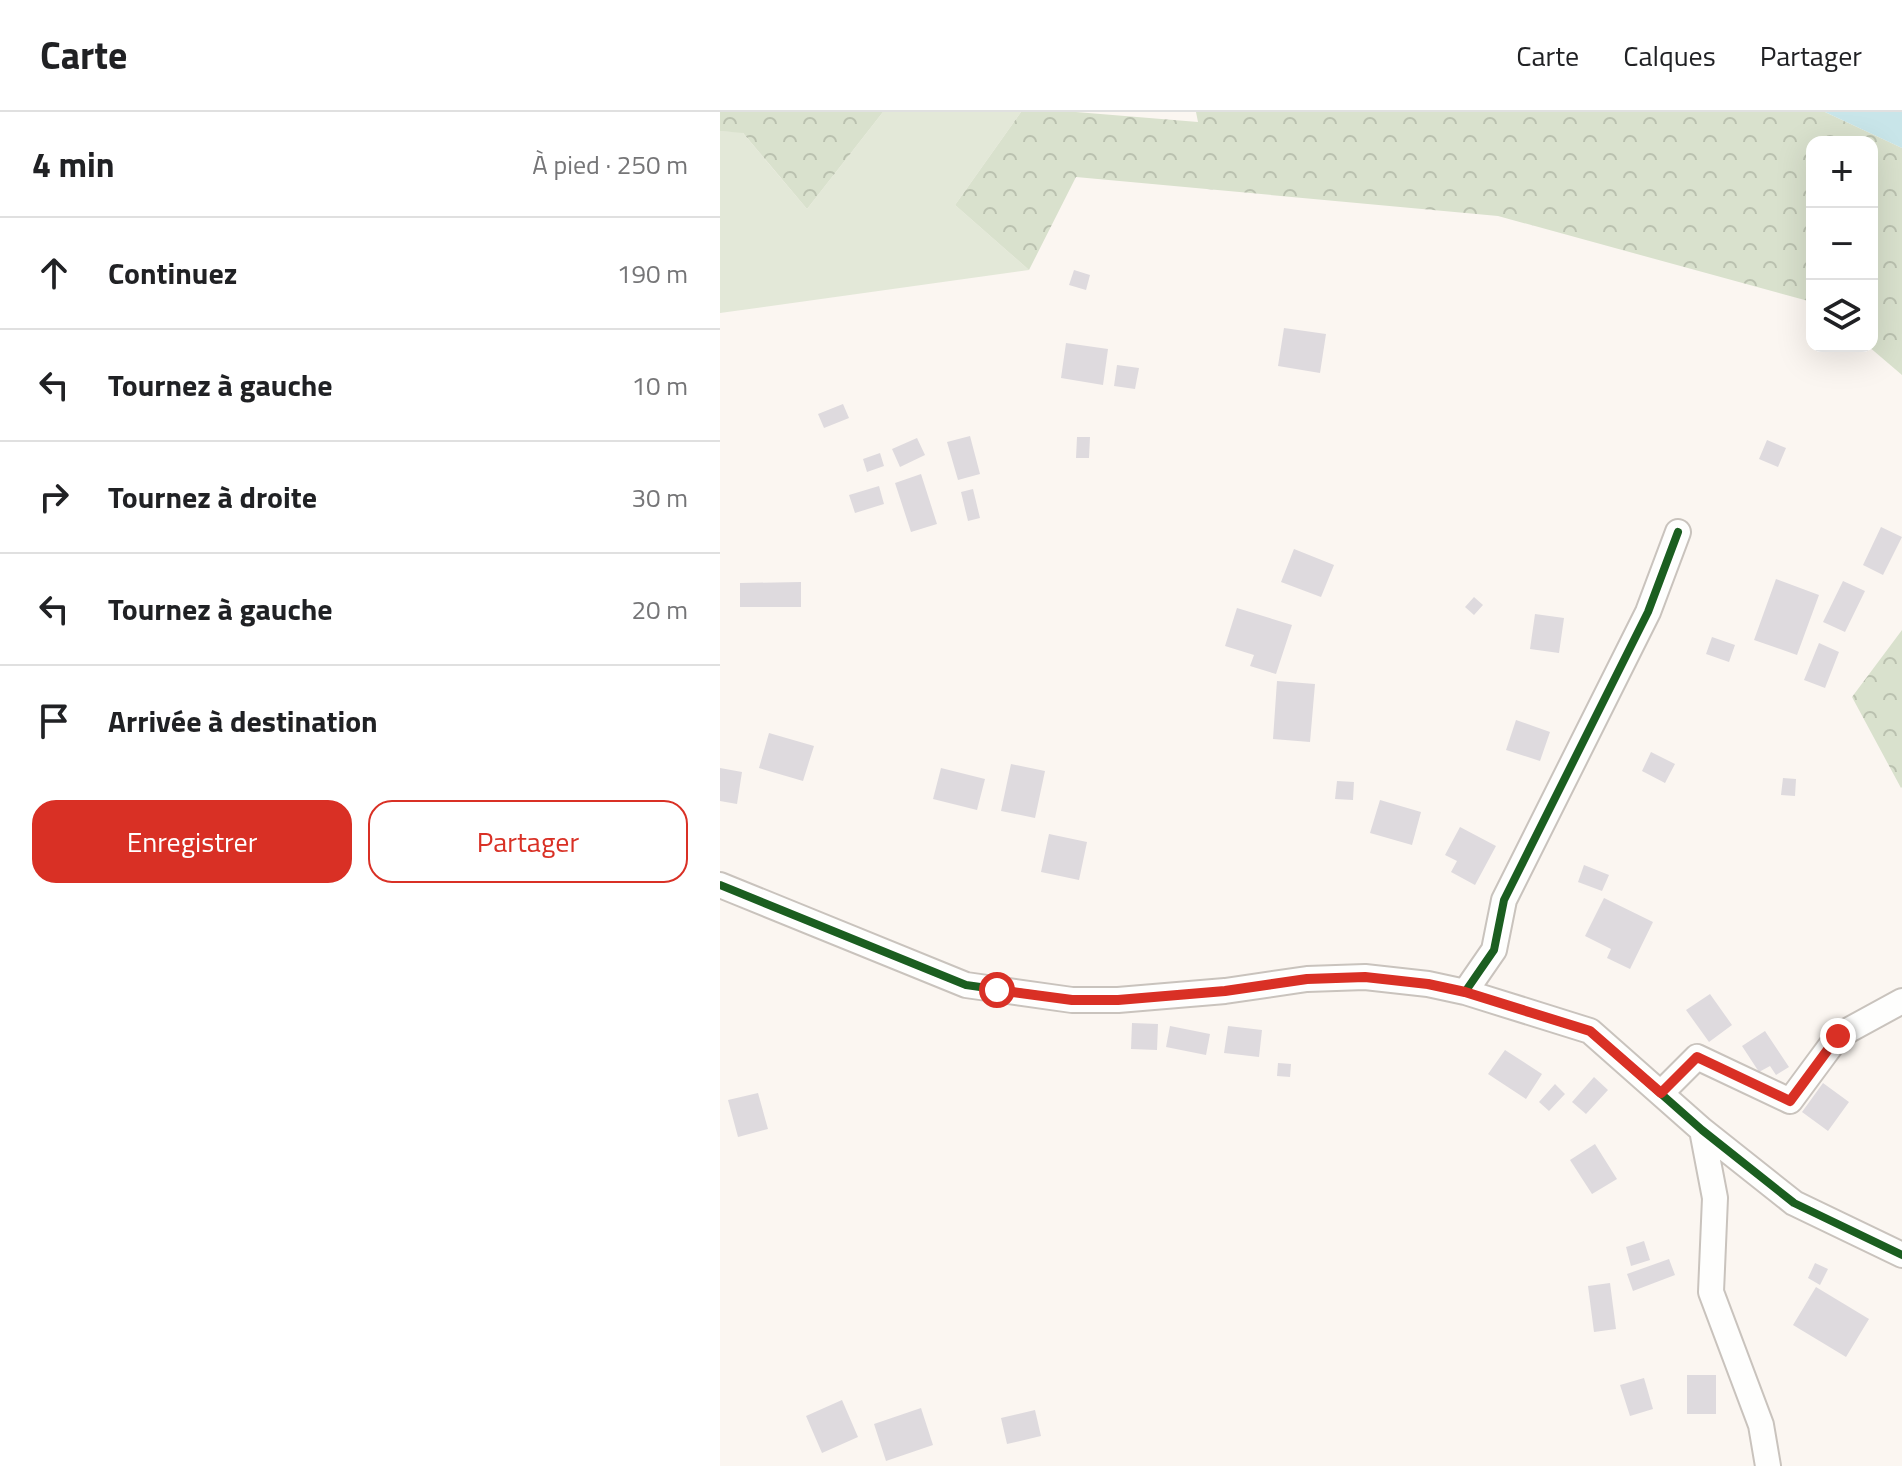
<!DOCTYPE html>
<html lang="fr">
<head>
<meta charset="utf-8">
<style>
	body { margin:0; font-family:"Titillium Web",sans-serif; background:#f6f6f6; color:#202124 }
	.controls { position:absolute; right:24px; top:24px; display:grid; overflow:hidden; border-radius:16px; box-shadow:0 8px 32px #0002 }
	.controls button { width:72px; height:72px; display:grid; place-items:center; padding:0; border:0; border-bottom:2px solid #e0e0e0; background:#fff; color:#202124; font:40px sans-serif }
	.stop { position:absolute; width:24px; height:24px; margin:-18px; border:6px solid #d93025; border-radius:50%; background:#fff }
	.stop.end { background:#d93025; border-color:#fff; box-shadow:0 2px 8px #0008 }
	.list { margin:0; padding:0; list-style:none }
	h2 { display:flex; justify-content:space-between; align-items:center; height:104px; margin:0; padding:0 32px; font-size:34px }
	h2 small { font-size:26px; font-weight:400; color:#757577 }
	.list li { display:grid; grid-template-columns:52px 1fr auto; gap:24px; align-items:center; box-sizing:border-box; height:112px; padding:0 32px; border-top:2px solid #e0e0e0 }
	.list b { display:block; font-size:30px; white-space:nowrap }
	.list em { font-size:26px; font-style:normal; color:#757577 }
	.actions { display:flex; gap:16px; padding:24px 32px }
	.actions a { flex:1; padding:18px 0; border:2px solid #d93025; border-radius:24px; text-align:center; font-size:28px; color:#d93025 }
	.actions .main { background:#d93025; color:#fff }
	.icon { flex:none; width:44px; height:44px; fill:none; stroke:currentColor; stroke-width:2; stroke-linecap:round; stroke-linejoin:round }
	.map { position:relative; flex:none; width:1182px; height:1354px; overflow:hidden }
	header { display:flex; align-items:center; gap:48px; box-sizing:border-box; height:112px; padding:0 40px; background:#fff; border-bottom:2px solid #e0e0e0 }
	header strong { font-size:38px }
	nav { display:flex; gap:44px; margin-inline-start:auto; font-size:28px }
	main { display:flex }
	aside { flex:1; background:#fff }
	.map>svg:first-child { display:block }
	.grass { fill:#e3e8d8 }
	.forest { fill:url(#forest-crowns) }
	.water { fill:#c8e5e9 }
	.building { fill:#dedade }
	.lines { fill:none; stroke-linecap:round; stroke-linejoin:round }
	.minor-casing { stroke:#c9c3bd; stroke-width:28 }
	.minor { stroke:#fefefd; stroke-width:24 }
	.cycleway-casing { stroke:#fff; stroke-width:13 }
	.cycleway { stroke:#1b5e20; stroke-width:8 }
	.route { stroke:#d93025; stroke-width:10 }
</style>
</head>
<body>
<header>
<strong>Carte</strong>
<nav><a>Carte</a><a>Calques</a><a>Partager</a></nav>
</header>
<main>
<aside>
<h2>4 min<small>À pied · 250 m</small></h2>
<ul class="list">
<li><svg class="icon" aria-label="ahead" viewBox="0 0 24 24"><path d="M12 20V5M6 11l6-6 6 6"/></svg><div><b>Continuez</b></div><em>190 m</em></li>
<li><svg class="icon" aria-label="left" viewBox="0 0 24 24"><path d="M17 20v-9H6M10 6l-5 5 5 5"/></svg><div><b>Tournez à gauche</b></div><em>10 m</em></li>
<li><svg class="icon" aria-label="right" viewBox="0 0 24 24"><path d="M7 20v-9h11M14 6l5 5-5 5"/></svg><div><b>Tournez à droite</b></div><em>30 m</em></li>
<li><svg class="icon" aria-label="left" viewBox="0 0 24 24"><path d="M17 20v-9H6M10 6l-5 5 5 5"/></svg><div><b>Tournez à gauche</b></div><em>20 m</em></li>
<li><svg class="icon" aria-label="arrive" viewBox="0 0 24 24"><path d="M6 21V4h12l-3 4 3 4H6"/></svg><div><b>Arrivée à destination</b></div></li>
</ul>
<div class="actions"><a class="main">Enregistrer</a><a>Partager</a></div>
</aside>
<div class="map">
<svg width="1182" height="1354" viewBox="0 0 1182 1354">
	<defs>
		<pattern id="forest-crowns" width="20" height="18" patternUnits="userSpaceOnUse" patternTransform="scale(2)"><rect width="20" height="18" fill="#d9e1cd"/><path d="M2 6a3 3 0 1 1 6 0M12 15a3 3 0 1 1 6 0" fill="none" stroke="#bac1af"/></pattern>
	</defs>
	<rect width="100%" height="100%" fill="#fbf6f1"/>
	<path class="grass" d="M163 0H301L235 93 309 158 0 201V19L22 20 87 97Z"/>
	<path class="forest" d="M0 0H163L87 97 23 21 0 19Z
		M301 0H356L478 10 476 0H1105L1182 36V263L1148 234H1152V30H1092V190L778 104 356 65 309 158 235 93Z
		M1182 518V675L1181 676 1132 585Z"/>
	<path class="water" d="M1105 0H1182V36Z"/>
	<path class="building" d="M354 158 370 163 366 178 349 173Z
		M564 216 606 222 600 261 558 254Z
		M346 231 388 237 383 273 341 266Z
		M397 253 419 256 415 277 394 274Z
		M123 292 129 306 104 316 98 302Z
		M250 324 260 362 238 368 227 330Z
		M357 325H370L369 346H356Z
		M197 326 205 343 180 355 172 337Z
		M1047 328 1066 336 1058 355 1039 347Z
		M160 341 164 354 147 360 143 347Z
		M201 362 217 412 191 420 175 371Z
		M159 374 164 392 135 401 129 383Z
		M253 377 260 406 248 409 241 380Z
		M1161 415 1182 425 1163 463 1143 453Z
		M574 437 614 453 601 485 561 470Z
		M1056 467 1099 483 1077 543 1034 528Z
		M1123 469 1145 479 1125 520 1103 510Z
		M81 470V495H20V471Z
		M754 485 763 493 754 503 745 495Z
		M517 496 572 513 556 562 530 554 534 543 505 534Z
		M815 502 844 506 839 541 810 537Z
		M992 525 1015 533 1009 550 986 542Z
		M1099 531 1119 540 1105 576 1084 568Z
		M557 569 595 572 590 630 553 627Z
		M796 608 830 620 820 649 786 638Z
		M49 621 94 634 83 669 39 656Z
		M931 640 955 652 945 671 922 659Z
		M291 652 325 659 315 706 281 699Z
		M0 656 22 660 17 692 0 689Z
		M221 656 265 667 257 698 213 687Z
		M1063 666 1076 667 1075 684 1061 683Z
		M617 669 634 670 633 688 615 687Z
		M660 688 701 700 692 733 650 721Z
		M740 715 776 734 755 773 731 760 737 749 725 743Z
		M329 722 367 730 359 768 321 760Z
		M864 753 889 763 882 779 858 770Z
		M884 786 933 810 910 857 887 846 891 837 865 824Z
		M990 882 1012 913 989 930 966 898Z
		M412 911 438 912 437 938 411 937Z
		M450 914 490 922 486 943 446 935Z
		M508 914 542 918 539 945 504 941Z
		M1045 919 1069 955 1056 963 1050 954 1039 960 1022 934Z
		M785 938 822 962 806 987 768 962Z
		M558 951 571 952 570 965 557 964Z
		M874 965 888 978 866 1002 852 990Z
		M1103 971 1129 990 1108 1019 1082 1000Z
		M835 972 845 982 829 999 819 990Z
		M38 981 48 1017 18 1025 8 988Z
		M875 1032 897 1067 872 1082 850 1048Z
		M924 1129 930 1148 911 1154 906 1135Z
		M949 1147 955 1163 913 1179 907 1162Z
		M1095 1151 1108 1157 1100 1173 1088 1166Z
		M890 1171 896 1217 874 1220 868 1174Z
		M1096 1175 1149 1207 1126 1245 1073 1213Z
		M967 1263H996V1302H967Z
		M924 1266 933 1297 910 1304 900 1273Z
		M122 1288 138 1325 102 1341 86 1304Z
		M201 1296 213 1333 166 1349 154 1312Z
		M315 1298 321 1324 287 1332 281 1306Z"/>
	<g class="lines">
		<g class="minor-casing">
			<path id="minor" d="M0 773 246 873 352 888H398L505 879 587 867 645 865 708 872 745 880 870 919 982 1018 1074 1091 1182 1143
				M745 880 774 838 784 788 928 500 958 420
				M941 981 977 945 1070 989 1118 924 1182 889
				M982 1018 995 1086 991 1180 1041 1313 1048 1354"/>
		</g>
		<use href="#minor" class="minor"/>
		<g class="cycleway-casing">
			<path id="cycleway" d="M0 773 246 873 352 888H398L505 879 587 867 645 865 708 872 745 880 870 919 982 1018 1074 1091 1182 1143
				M745 880 774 838 784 788 928 500 958 420"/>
		</g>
		<use href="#cycleway" class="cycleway"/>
	</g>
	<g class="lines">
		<path class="route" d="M277 878 352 888H398L505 879 587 867 645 865 708 872 745 880 870 919 941 981 977 945 1070 989 1118 924"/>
	</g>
</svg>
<div class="controls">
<button>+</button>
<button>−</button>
<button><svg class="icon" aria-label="layers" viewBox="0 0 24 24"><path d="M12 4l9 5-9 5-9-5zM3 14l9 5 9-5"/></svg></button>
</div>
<div class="stop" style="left:277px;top:878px"></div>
<div class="stop end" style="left:1118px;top:924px"></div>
</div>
</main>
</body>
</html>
